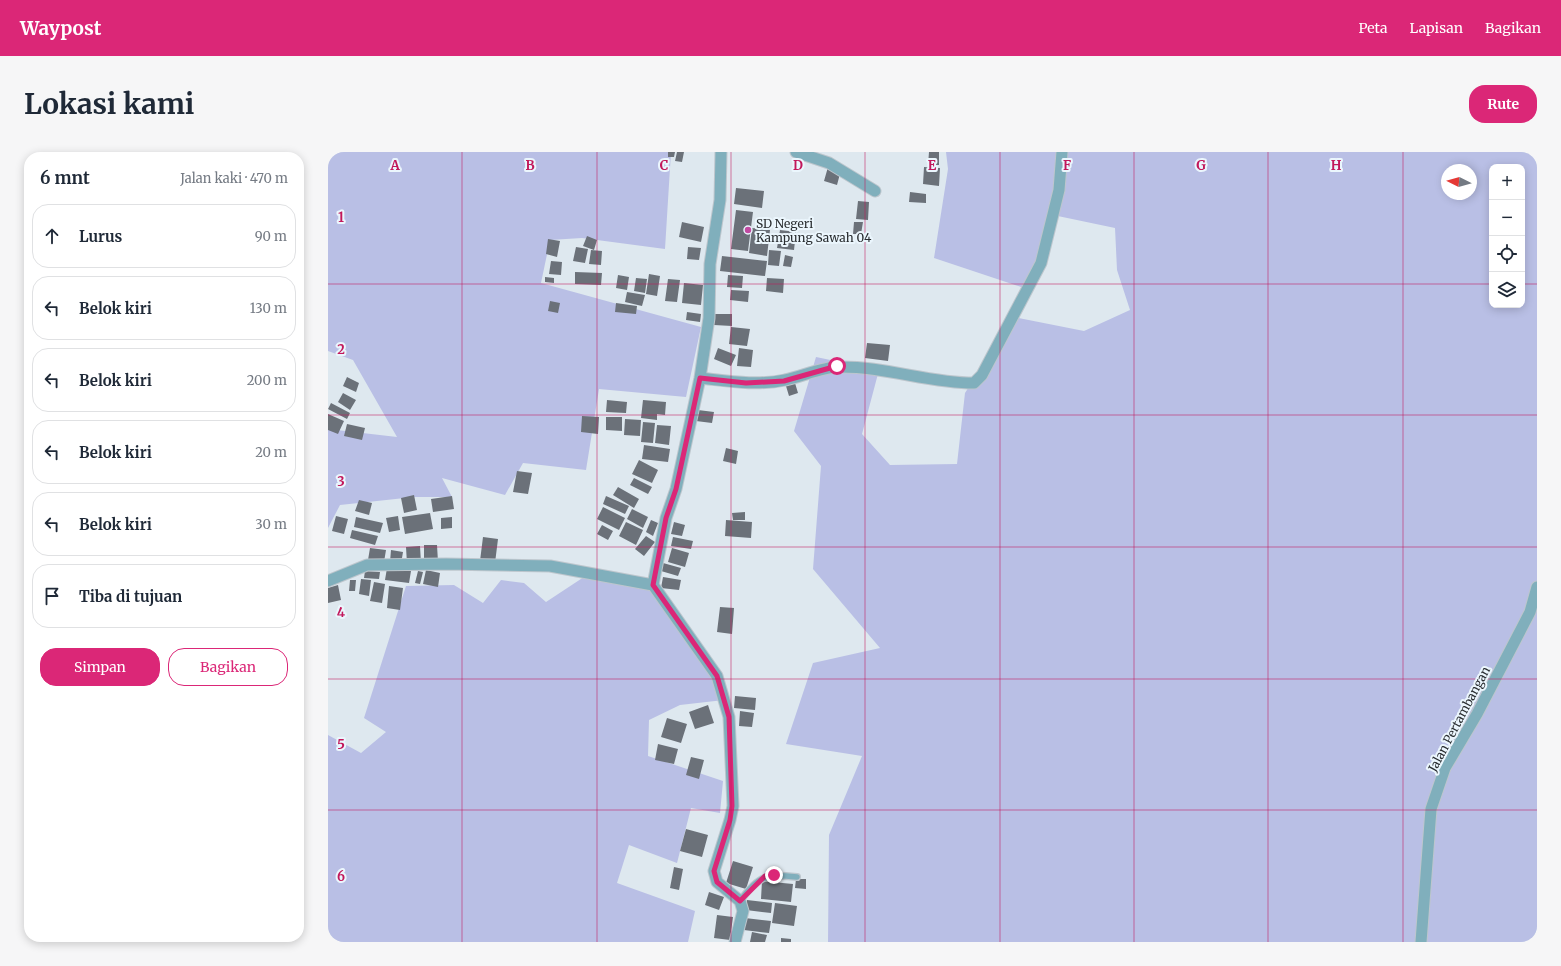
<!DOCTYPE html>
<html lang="id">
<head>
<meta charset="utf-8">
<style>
	body { margin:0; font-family:Merriweather,serif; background:#f6f6f7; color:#1f2937 }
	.controls { position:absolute; right:12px; top:12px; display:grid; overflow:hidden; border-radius:8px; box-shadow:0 2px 10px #0003 }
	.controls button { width:36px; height:36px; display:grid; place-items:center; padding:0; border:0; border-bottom:1px solid #e0e1e3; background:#fff; color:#1f2937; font:20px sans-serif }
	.compass { position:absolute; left:1113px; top:12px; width:36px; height:36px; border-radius:50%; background:#fff; box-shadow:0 2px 10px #0003; rotate:275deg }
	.stop { position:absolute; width:12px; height:12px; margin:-9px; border:3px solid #db2777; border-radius:50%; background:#fff }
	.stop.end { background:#db2777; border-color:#fff; box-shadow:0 1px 4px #0008 }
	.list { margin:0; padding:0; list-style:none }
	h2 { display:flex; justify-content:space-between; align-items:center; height:52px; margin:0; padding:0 16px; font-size:17px }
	h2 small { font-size:13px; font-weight:400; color:#747a83 }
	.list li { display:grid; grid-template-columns:26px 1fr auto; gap:12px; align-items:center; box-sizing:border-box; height:64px; margin:0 8px 8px; padding:0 8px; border:1px solid #e0e1e3; border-radius:16px }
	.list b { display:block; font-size:15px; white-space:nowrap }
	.list em { font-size:13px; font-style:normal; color:#747a83 }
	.actions { display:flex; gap:8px; padding:12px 16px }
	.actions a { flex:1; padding:9px 0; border:1px solid #db2777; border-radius:16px; text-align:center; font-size:14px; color:#db2777 }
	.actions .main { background:#db2777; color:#fff }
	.icon { flex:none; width:22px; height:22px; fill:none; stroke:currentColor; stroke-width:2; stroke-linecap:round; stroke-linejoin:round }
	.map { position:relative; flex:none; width:1209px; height:790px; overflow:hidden; border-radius:16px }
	header { display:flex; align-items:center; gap:24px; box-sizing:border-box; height:56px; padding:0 20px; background:#db2777; color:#fff }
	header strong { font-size:19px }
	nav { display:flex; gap:22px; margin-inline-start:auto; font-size:14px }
	.intro { display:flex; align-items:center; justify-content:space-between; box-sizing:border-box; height:96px; padding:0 24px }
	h1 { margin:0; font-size:28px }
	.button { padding:10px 18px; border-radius:16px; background:#db2777; color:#fff; font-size:14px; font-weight:700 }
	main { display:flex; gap:24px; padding:0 24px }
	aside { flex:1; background:#fff; border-radius:16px; box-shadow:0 2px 10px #0003 }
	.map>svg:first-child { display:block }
	.green { fill:#b9bfe5; fill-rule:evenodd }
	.building { fill:#6b7179 }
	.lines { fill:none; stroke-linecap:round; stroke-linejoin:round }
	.service-casing { stroke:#bdc6cd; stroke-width:8 }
	.minor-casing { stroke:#bdc6cd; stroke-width:13 }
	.service { stroke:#80afbc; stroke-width:5.5 }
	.minor { stroke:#80afbc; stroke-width:11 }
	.route { stroke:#db2777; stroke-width:5 }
	.grid { fill:none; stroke:#c2185b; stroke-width:1; stroke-opacity:0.55 }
	.poi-dot { fill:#c14aa1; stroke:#ebf6fd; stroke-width:1.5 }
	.labels { text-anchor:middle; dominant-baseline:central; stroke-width:4; stroke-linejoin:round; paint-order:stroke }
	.poi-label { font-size:12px; fill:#292d30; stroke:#ebf6fd; text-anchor:start }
	.street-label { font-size:12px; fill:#292d30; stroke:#ebf6fd }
	.grid-label { font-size:13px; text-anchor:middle; font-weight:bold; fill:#c2185b; stroke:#ebf6fd; stroke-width:4; stroke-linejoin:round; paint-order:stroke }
</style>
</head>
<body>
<header>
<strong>Waypost</strong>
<nav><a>Peta</a><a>Lapisan</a><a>Bagikan</a></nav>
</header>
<div class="intro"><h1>Lokasi kami</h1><a class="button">Rute</a></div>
<main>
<aside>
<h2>6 mnt<small>Jalan kaki · 470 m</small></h2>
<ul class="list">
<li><svg class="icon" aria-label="ahead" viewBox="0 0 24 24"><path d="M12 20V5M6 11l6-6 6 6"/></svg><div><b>Lurus</b></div><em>90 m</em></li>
<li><svg class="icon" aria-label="left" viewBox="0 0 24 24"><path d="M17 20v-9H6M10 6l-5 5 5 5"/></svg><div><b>Belok kiri</b></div><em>130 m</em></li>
<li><svg class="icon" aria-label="left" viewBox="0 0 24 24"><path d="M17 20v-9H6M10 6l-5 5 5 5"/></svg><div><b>Belok kiri</b></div><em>200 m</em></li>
<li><svg class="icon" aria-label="left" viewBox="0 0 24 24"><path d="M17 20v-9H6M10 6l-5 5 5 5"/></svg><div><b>Belok kiri</b></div><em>20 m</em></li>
<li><svg class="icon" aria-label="left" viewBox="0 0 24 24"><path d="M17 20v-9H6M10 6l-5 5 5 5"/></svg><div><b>Belok kiri</b></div><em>30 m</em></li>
<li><svg class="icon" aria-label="arrive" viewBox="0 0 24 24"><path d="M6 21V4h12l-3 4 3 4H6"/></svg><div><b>Tiba di tujuan</b></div></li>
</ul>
<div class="actions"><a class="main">Simpan</a><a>Bagikan</a></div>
</aside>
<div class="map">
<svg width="1209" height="790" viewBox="0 0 1209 790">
	<rect width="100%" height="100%" fill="#dee8ef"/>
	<path class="green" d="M0 0H343L337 97 254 86 222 88 213 131 373 175 358 245 271 237 258 318 195 311 177 343 114 326 124 345H86L12 353 0 376V277L69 285 25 208 0 199Z
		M618 0H1209V790H500L501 683 534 604 458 592 485 511 552 496 485 417 493 314 466 279 488 205 551 218 534 282 562 313 629 312 637 241 686 165 756 179 802 158 789 118 787 76 725 63 699 137 606 106 620 17ZM1164 15H1194V153H1164ZM1119 18H1143V42H1119Z
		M262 421 320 433 387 516 396 548 352 553 321 568 320 604 395 629 392 661 363 656 349 711 301 693 289 731 367 759 360 790H0V583L33 601 58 580 36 566 78 434 126 433 155 451 173 428 196 431 218 450Z"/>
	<path class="building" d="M340 0H347L346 5H340Z
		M349 0H356L354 10 347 9Z
		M601 0H611V13H600Z
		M500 15 513 18 509 33 496 29Z
		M596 15 612 16 611 34 595 32Z
		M408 36 436 39 434 56 406 52Z
		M582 40 598 42V51L581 50Z
		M530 49 541 50 540 68 528 67Z
		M408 58 425 60 420 99 403 97Z
		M354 70 376 75 373 90 351 85Z
		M526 70H535L533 82H525Z
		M424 76 442 78 439 104 421 101Z
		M452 78 468 80 466 98 449 96Z
		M259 84 269 88 266 98 255 94Z
		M220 87 232 89 229 105 218 102Z
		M248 95 260 97 257 111 245 109Z
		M360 95 373 96 371 108 359 107Z
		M263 98 274 99 273 113 261 112Z
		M441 98 453 99 451 114 440 113Z
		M457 103 465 105 463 115 455 114Z
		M394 104 439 109 437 124 392 119Z
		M223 109 234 110 233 123 221 122Z
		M247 120 274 121 273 133 247 132Z
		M321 122 332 124 329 144 318 142Z
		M290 123 301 125 299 138 288 136Z
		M400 123 415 124 414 136 399 135Z
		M217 125 226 126V131L217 130Z
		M308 126 319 127 317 141 306 139Z
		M439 126 456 127 455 141 438 139Z
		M340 127 352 128 349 150 337 149Z
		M356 131 375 133 373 153 354 151Z
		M403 138 421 139 420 150 402 148Z
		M299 140 317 143 314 154 297 150Z
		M222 149 232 151 230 161 220 159Z
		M288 151 309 154 308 162 287 160Z
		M359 160 373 162 372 170 358 168Z
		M386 162H404V174L386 173Z
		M403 175 422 177 419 194 401 192Z
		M539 191 562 193 560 209 537 206Z
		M390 196 408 203 403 214 386 207Z
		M411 196 425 198 423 215 409 214Z
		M19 225 31 231 28 240 15 234Z
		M467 231 470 241 461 244 458 234Z
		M15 241 28 248 22 258 10 250Z
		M279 248 299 250 298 261 278 260Z
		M315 248 338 250 337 263 329 262V268L313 266Z
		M3 251 22 261 19 267 0 257Z
		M370 258 386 260 384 271 368 269Z
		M0 262 16 269 10 282 0 278Z
		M254 264 271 265 270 282 253 280Z
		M278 265H294V279L278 278Z
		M297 267 313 268 312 284 296 283Z
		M315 270 327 271 325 291 313 290Z
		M19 272 37 276 34 288 16 284Z
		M329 273 343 274 341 293 327 291Z
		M316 293 342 297 340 310 314 307Z
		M398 296 410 299 408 312 395 309Z
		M311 308 330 318 324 331 304 322Z
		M189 319 204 321 200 342 185 340Z
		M306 326 324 335 320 342 302 333Z
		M290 335 311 347 306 356 285 343Z
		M86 343 89 358 76 361 73 346Z
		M124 344 126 357 105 360 103 347Z
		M278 344 301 354 297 362 275 352Z
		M31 348 44 351 41 363 27 359Z
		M275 355 297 366 291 378 269 367Z
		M304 357 320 365 315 376 299 367Z
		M417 360V368H405L404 361Z
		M102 361 105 377 77 382 74 365Z
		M8 364 20 367 16 382 4 379Z
		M70 364 72 378 61 380 58 366Z
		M28 365 55 371 52 381 26 375Z
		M124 365V376L113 377V366Z
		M323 368 330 371 325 384 318 380Z
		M398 368 424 370 423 386 397 384Z
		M298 370 315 378 308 393 291 384Z
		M346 370 357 373 354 384 343 382Z
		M274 373 285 379 280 388 269 382Z
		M24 378 50 384 47 393 22 386Z
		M318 384 327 390 316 404 307 397Z
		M155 385 170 387 167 411 152 409Z
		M345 385 365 389 363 397 343 394Z
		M96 393H109L110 410 96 411Z
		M92 394 93 411 79 412 78 395Z
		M42 396 58 398 56 410 40 408Z
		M344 396 361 401 357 415 340 410Z
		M63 398 75 400 73 412 62 410Z
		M335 411 353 416 350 424 333 419Z
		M59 416 83 419 81 431 57 428Z
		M98 418 112 421 110 435 95 432Z
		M37 419 52 420 51 427 36 426Z
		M90 419 95 420 92 432 87 431Z
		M335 425 353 428 351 438 333 436Z
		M33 427 43 428 41 444 31 442Z
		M22 428H28L27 439H21Z
		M46 430 57 432 54 451 42 449Z
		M10 433 13 448 0 451V436Z
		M61 434 75 436 72 458 59 456Z
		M392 455 406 456 404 482 389 480Z
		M407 544 428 546 427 558 406 556Z
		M380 553 386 571 367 577 361 560Z
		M412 559 426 561 424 575 411 574Z
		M339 566 359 572 353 591 333 585Z
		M330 592 350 597 346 612 327 608Z
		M363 605 376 608 371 627 358 623Z
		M358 677 380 683 374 705 352 699Z
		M405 709 425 715 418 737 398 731Z
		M346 715 355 717 351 738 342 736Z
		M468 727H478V737L467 736Z
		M434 729 465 732 463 750 433 747Z
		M381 740 396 745 391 758 377 753Z
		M419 748 444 751 443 761 418 758Z
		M447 751 469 754 466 774 444 771Z
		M389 763 405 765 402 788 386 786Z
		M417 766 443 769 441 781 416 778Z
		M424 780 439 783 437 790H422Z
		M453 786 463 787V790H453Z"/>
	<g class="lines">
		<g class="service-casing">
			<path id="service" d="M412 749C431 723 438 722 469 725"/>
		</g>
		<g class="minor-casing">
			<path id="minor" d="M393 0 392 48 382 112 381 166 372 226 348 337 338 366 325 433 389 524 401 565 405 654 402 668 386 719 389 730 412 749 415 759 407 790
				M468 0 501 11 547 39
				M372 226C400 229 429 234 457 228 473 225 494 215 510 215 556 214 601 231 646 231L654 223 713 111 731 38 734 0
				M0 429 39 413 118 412 222 414 325 433
				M1093 790 1103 657 1117 616 1149 562 1202 460 1209 435"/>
		</g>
		<use href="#service" class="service"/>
		<use href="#minor" class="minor"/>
	</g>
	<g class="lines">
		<path class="route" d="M446 723 437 724 412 749 389 730 386 719 402 668 404 654 401 565 389 524 325 433 338 366 348 337 372 226 418 231 456 229 509 214"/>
	</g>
	<path class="grid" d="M134 0V790M269 0V790M403 0V790M537 0V790M672 0V790M806 0V790M940 0V790M1075 0V790M0 132H1164M1194 132H1209M0 263H1209M0 395H1209M0 527H1209M0 658H1209"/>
	<circle class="poi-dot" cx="420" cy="78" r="4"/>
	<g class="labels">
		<g class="poi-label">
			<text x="428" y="71">SD Negeri<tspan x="428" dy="14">Kampung Sawah 04</tspan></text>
		</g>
		<g class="street-label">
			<text transform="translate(1131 567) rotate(-62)">Jalan Pertambangan</text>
		</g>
	</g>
	<g class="grid-label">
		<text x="67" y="18">A</text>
		<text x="202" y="18">B</text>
		<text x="336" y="18">C</text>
		<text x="470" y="18">D</text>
		<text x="604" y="18">E</text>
		<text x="739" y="18">F</text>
		<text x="873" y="18">G</text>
		<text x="1008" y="18">H</text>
		<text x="13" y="70">1</text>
		<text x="13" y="202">2</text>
		<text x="13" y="334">3</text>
		<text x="13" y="465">4</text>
		<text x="13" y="597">5</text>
		<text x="13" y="729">6</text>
	</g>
</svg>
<div class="controls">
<button>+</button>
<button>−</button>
<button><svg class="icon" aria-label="locate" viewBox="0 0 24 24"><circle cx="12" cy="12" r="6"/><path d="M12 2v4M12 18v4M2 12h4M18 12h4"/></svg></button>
<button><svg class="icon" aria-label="layers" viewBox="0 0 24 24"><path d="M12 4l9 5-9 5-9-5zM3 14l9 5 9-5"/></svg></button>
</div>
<svg class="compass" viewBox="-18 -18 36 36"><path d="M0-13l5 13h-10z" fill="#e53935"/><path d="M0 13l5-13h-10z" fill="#747a83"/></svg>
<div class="stop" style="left:509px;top:214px"></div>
<div class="stop end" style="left:446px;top:723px"></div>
</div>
</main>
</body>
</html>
